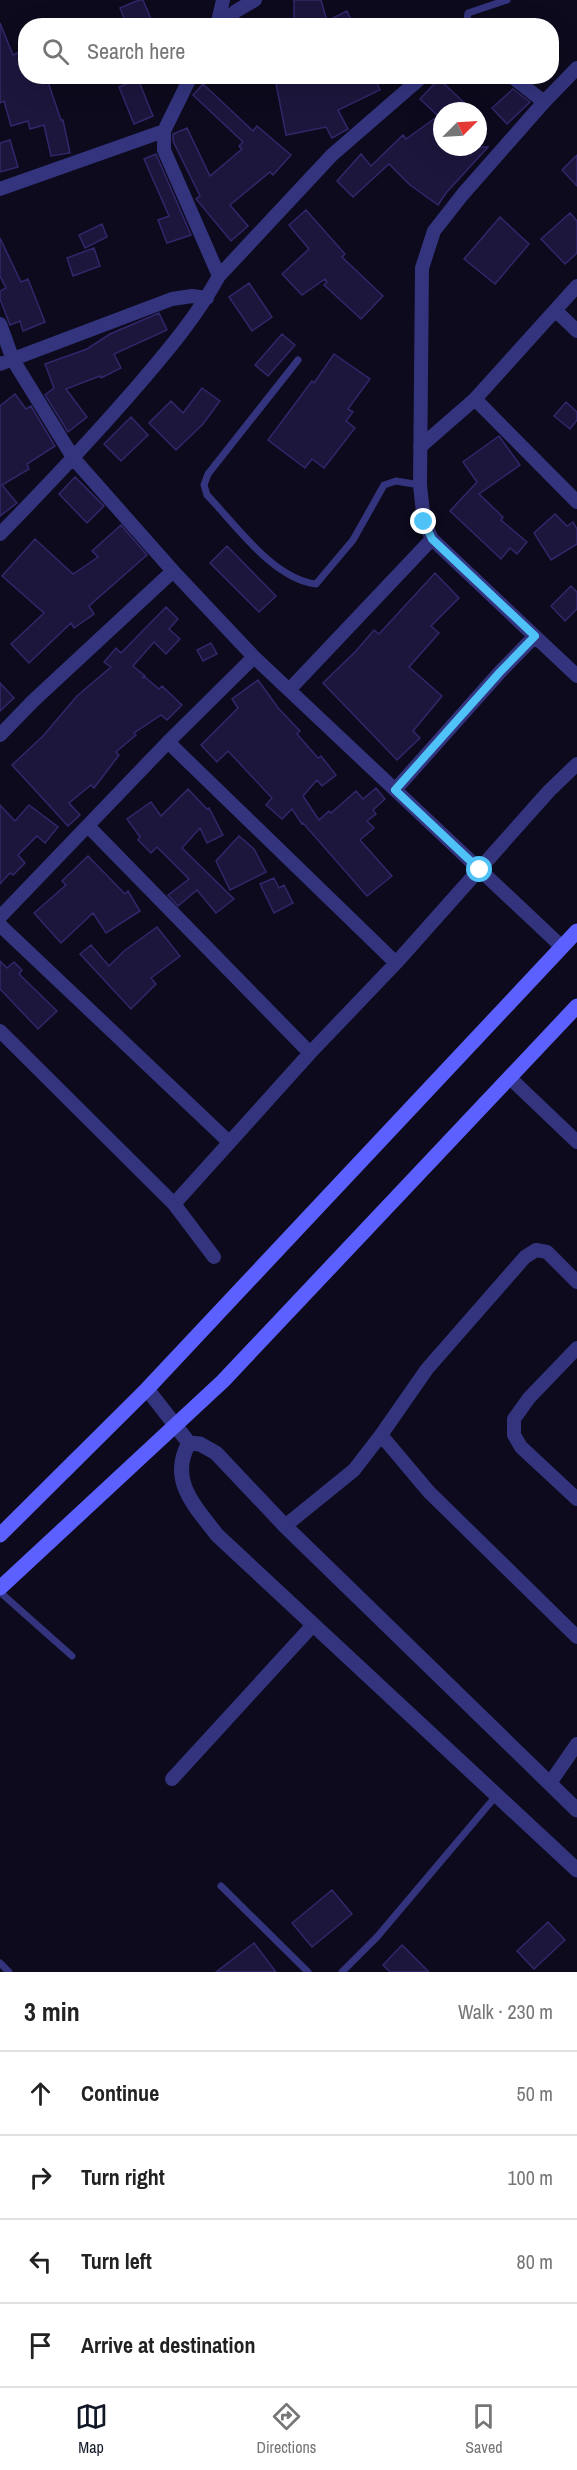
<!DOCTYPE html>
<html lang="en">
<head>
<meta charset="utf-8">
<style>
	body { margin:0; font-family:"Archivo Narrow",sans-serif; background:#f2f2f2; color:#222 }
	.compass { position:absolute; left:433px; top:102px; width:54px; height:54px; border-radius:50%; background:#fff; box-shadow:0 6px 24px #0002; rotate:66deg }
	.stop { position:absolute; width:18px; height:18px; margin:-14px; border:4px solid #4fc3f7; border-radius:50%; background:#fff }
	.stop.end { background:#4fc3f7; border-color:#fff; box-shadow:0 2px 6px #0008 }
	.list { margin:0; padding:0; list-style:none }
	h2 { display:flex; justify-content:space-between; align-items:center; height:78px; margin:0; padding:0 24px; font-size:26px }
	h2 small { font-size:20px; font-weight:400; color:#767676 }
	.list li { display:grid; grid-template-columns:39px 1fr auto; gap:18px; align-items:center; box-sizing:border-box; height:84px; padding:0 24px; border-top:2px solid #e0e0e0 }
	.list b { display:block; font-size:22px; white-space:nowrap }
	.list em { font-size:20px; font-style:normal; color:#767676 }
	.icon { flex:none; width:33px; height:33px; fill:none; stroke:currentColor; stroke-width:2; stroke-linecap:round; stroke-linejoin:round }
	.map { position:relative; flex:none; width:577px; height:1972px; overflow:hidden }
	.search { position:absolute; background:#fff; box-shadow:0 6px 24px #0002; left:18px; right:18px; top:18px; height:66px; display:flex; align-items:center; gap:15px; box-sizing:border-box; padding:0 21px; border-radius:24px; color:#767676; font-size:22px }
	.sheet { height:414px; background:#fff }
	nav { display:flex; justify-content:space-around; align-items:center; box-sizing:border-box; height:84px; border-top:2px solid #e0e0e0; background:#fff; font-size:16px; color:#767676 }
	nav a { display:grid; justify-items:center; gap:3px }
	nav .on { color:#111827 }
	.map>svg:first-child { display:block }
	.building { fill:#1c163d; stroke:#31276a; stroke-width:1.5 }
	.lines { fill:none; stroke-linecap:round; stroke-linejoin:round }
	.service { stroke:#33347d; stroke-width:7 }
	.minor { stroke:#33347d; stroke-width:14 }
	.tertiary { stroke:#33347d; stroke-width:15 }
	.secondary { stroke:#5c60ff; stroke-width:15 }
	.route { stroke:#4fc3f7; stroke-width:8 }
</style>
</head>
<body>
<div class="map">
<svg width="577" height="1972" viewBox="0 0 577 1972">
	<rect width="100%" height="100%" fill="#0c0a1c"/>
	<path class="building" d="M139 0H143L154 26H127L120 8Z
		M294 0H321L327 21 347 11 354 26H294Z
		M0 23 13 55 26 49V76H46L61 120H63L70 153 51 156 44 125 30 129 28 121 11 126 4 101 0 103Z
		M284 76H374L380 90 338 110 348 129 332 138 326 127 286 135 275 78Z
		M138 79 153 116 134 124 119 87Z
		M439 79 473 111H442V147H488L446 193 438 205 410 185 389 164 353 197 337 181 361 154 371 166 403 135 406 139 438 116 420 99Z
		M203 84 253 131 257 126 291 155 273 175 270 172 230 205 248 226 231 241 196 199 200 196 173 141V134L187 128 210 176 242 149 239 146 243 142 193 95Z
		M513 89 530 102 507 124 492 108Z
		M10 140 18 167 0 172V143Z
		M156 154 191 235 167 243 158 220 169 216 144 159Z
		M577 155V186L562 170Z
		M306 210 345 254 342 257 383 296 361 319 324 285 327 282 325 279 302 295 282 274 309 249 289 225Z
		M570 213 577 221V253L565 264 541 239Z
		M500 217 529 244 495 284 464 259Z
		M102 224 107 237 85 248 79 235Z
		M0 238 21 282 28 279 45 322 23 331 20 321 10 325 0 299V291L6 288 0 276Z
		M94 248 100 266 73 276 67 258Z
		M249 283 272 317 252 331 229 297Z
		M159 313 167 330 114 354 121 368 101 378 100 376 66 389 87 417 68 432 45 395 54 388 45 364 87 349 110 334Z
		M282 334 295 345 268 376 255 365Z
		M334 354 370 379 348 409 353 412 346 421 355 428 324 468 312 459 305 468 268 440 312 381 314 383Z
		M202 388 220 401 203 424 176 450 149 423 171 401 183 413Z
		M15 394 26 409 31 406 55 446 27 464 29 469 2 485 17 503 0 516V406Z
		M566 402 577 412V420L570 429 554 416Z
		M131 417 148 435 121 461 104 444Z
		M499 436 520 465 479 494 503 517 501 520 527 542 517 554 510 548 501 559 450 511 477 482 463 462Z
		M75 477 104 506 87 523 59 494Z
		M555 514 567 526 573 522 577 529V544L551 560 534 533Z
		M121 525 147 555 89 606 94 614 74 628 71 623 29 663 11 644 44 613 2 576 35 539 73 574 98 557 92 551Z
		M227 546 276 596 259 612 210 563Z
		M435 573 459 598 431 626 439 633 409 667 442 696 413 731 420 738 397 760 323 683 356 651 374 630 379 634Z
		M571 586 577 592V609L565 621 551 606Z
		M166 607 178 619 169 629 180 639 166 654 154 642 133 666 145 676 142 678 145 677 159 689 162 686 182 705 167 720 161 715 134 733 136 735 116 752 119 755 94 788 91 785 69 803 80 815 68 826 12 765 43 736 77 696 111 667 104 662 116 648 121 653Z
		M211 643 217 654 203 661 197 650Z
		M258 680 279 709 300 731 297 734 318 758 321 756 336 775 322 786 317 780 303 796 319 820 329 811 331 813 356 791 363 799 376 788 385 799 373 810 376 814 367 821 374 828 360 840 392 876 367 896 303 823 302 824 292 809 282 819 266 805 272 798 228 751 217 762 201 745 238 708 232 699Z
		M0 683 14 698 0 711Z
		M188 789 207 809 209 808 223 835 207 843 200 828 182 848 234 899 216 913 197 890 178 906 168 895 189 879 157 847 151 853 138 840 140 837 127 819 151 802 161 816Z
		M0 805 15 821 29 805 58 827 45 843 37 836 18 855 25 863 13 875 10 873 0 884Z
		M239 836 254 849 266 872 230 890 216 861Z
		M88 856 125 894 128 891 140 911 106 933 93 913 61 943 34 913 66 885 62 881Z
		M274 878 279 888 284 885 293 903 274 913 260 884Z
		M157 927 180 956 151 978 156 984 131 1009 80 954 91 945 109 966 124 951Z
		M0 961 7 968 14 962 22 970 19 974 57 1011 38 1029 0 989Z
		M332 1890 352 1914 312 1947 292 1923Z
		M548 1922 565 1940 534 1969 517 1951Z
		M254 1943 276 1972H216Z
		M402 1945 429 1972H390L383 1965Z"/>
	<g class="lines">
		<path class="service" d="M466 26 468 13 507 0
			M298 360 208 474 204 485 207 495C236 525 273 579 316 584L353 540 384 485 396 481 420 485
			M0 1592 72 1656
			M221 1886 308 1972
			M0 1963 9 1972
			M342 1972 377 1937 496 1796"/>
		<path class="minor" d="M217 26 223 0
			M219 26 236 11 255 0
			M191 76 164 131V150L219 276
			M511 76 544 102 577 68
			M544 102 463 194 434 231 422 268 420 485 424 522 432 539 577 676
			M0 189 164 131
			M555 310 577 331
			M0 324 13 360 74 459 173 571 254 657 562 947
			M0 364 172 299 192 296 207 298
			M475 399 577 502
			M420 447 475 399 577 286
			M0 534C48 485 95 435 140 383 169 349 197 316 219 276L332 155 423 76
			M289 690 432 539
			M0 735 33 701 173 571
			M168 742 396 963
			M395 790 500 672 535 636
			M89 827 310 1053
			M0 917 168 742 254 657
			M0 925 229 1142
			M0 1031 174 1204 214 1257
			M510 1078 577 1142
			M174 1204 310 1053 396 963 549 791 577 764
			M577 1348 529 1398 514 1419V1435L521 1447 577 1499
			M381 1435 429 1492 577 1637
			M285 1526 354 1470 381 1435 427 1369 525 1257 536 1250 547 1252 577 1282
			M172 1779 313 1625
			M550 1783 577 1744"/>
		<path class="tertiary" d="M147 1389 189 1443 200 1444 216 1453 285 1526 577 1810
			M189 1443C168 1480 195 1506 217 1535L577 1870"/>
		<path class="secondary" d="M0 1535 147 1389 577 931
			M0 1588 223 1381 577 1006"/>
	</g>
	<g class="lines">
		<path class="route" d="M424 522 432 539 535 636 500 672 395 790 480 870"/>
	</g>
</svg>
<svg class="compass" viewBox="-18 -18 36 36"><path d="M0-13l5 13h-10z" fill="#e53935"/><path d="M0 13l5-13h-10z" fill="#767676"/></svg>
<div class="stop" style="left:480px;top:870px"></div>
<div class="stop end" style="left:424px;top:522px"></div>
<div class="search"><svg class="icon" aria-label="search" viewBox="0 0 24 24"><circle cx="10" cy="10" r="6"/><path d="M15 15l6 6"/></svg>Search here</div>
</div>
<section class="sheet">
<h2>3 min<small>Walk · 230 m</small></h2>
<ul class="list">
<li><svg class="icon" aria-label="ahead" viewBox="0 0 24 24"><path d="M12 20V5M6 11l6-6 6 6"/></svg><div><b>Continue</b></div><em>50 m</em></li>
<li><svg class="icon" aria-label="right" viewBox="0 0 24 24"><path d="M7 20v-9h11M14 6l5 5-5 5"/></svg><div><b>Turn right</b></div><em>100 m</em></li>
<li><svg class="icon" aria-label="left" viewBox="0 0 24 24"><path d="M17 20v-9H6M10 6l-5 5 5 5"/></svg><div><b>Turn left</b></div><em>80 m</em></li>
<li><svg class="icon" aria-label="arrive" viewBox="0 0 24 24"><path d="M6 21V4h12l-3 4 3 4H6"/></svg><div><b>Arrive at destination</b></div></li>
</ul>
</section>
<nav>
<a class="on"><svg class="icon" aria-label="map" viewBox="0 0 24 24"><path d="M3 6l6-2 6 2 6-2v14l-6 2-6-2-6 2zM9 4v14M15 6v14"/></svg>Map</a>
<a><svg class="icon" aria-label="directions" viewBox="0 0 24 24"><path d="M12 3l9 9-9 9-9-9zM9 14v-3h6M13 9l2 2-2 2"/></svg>Directions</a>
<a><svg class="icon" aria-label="saved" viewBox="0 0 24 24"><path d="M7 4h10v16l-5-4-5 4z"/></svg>Saved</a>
</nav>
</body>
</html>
